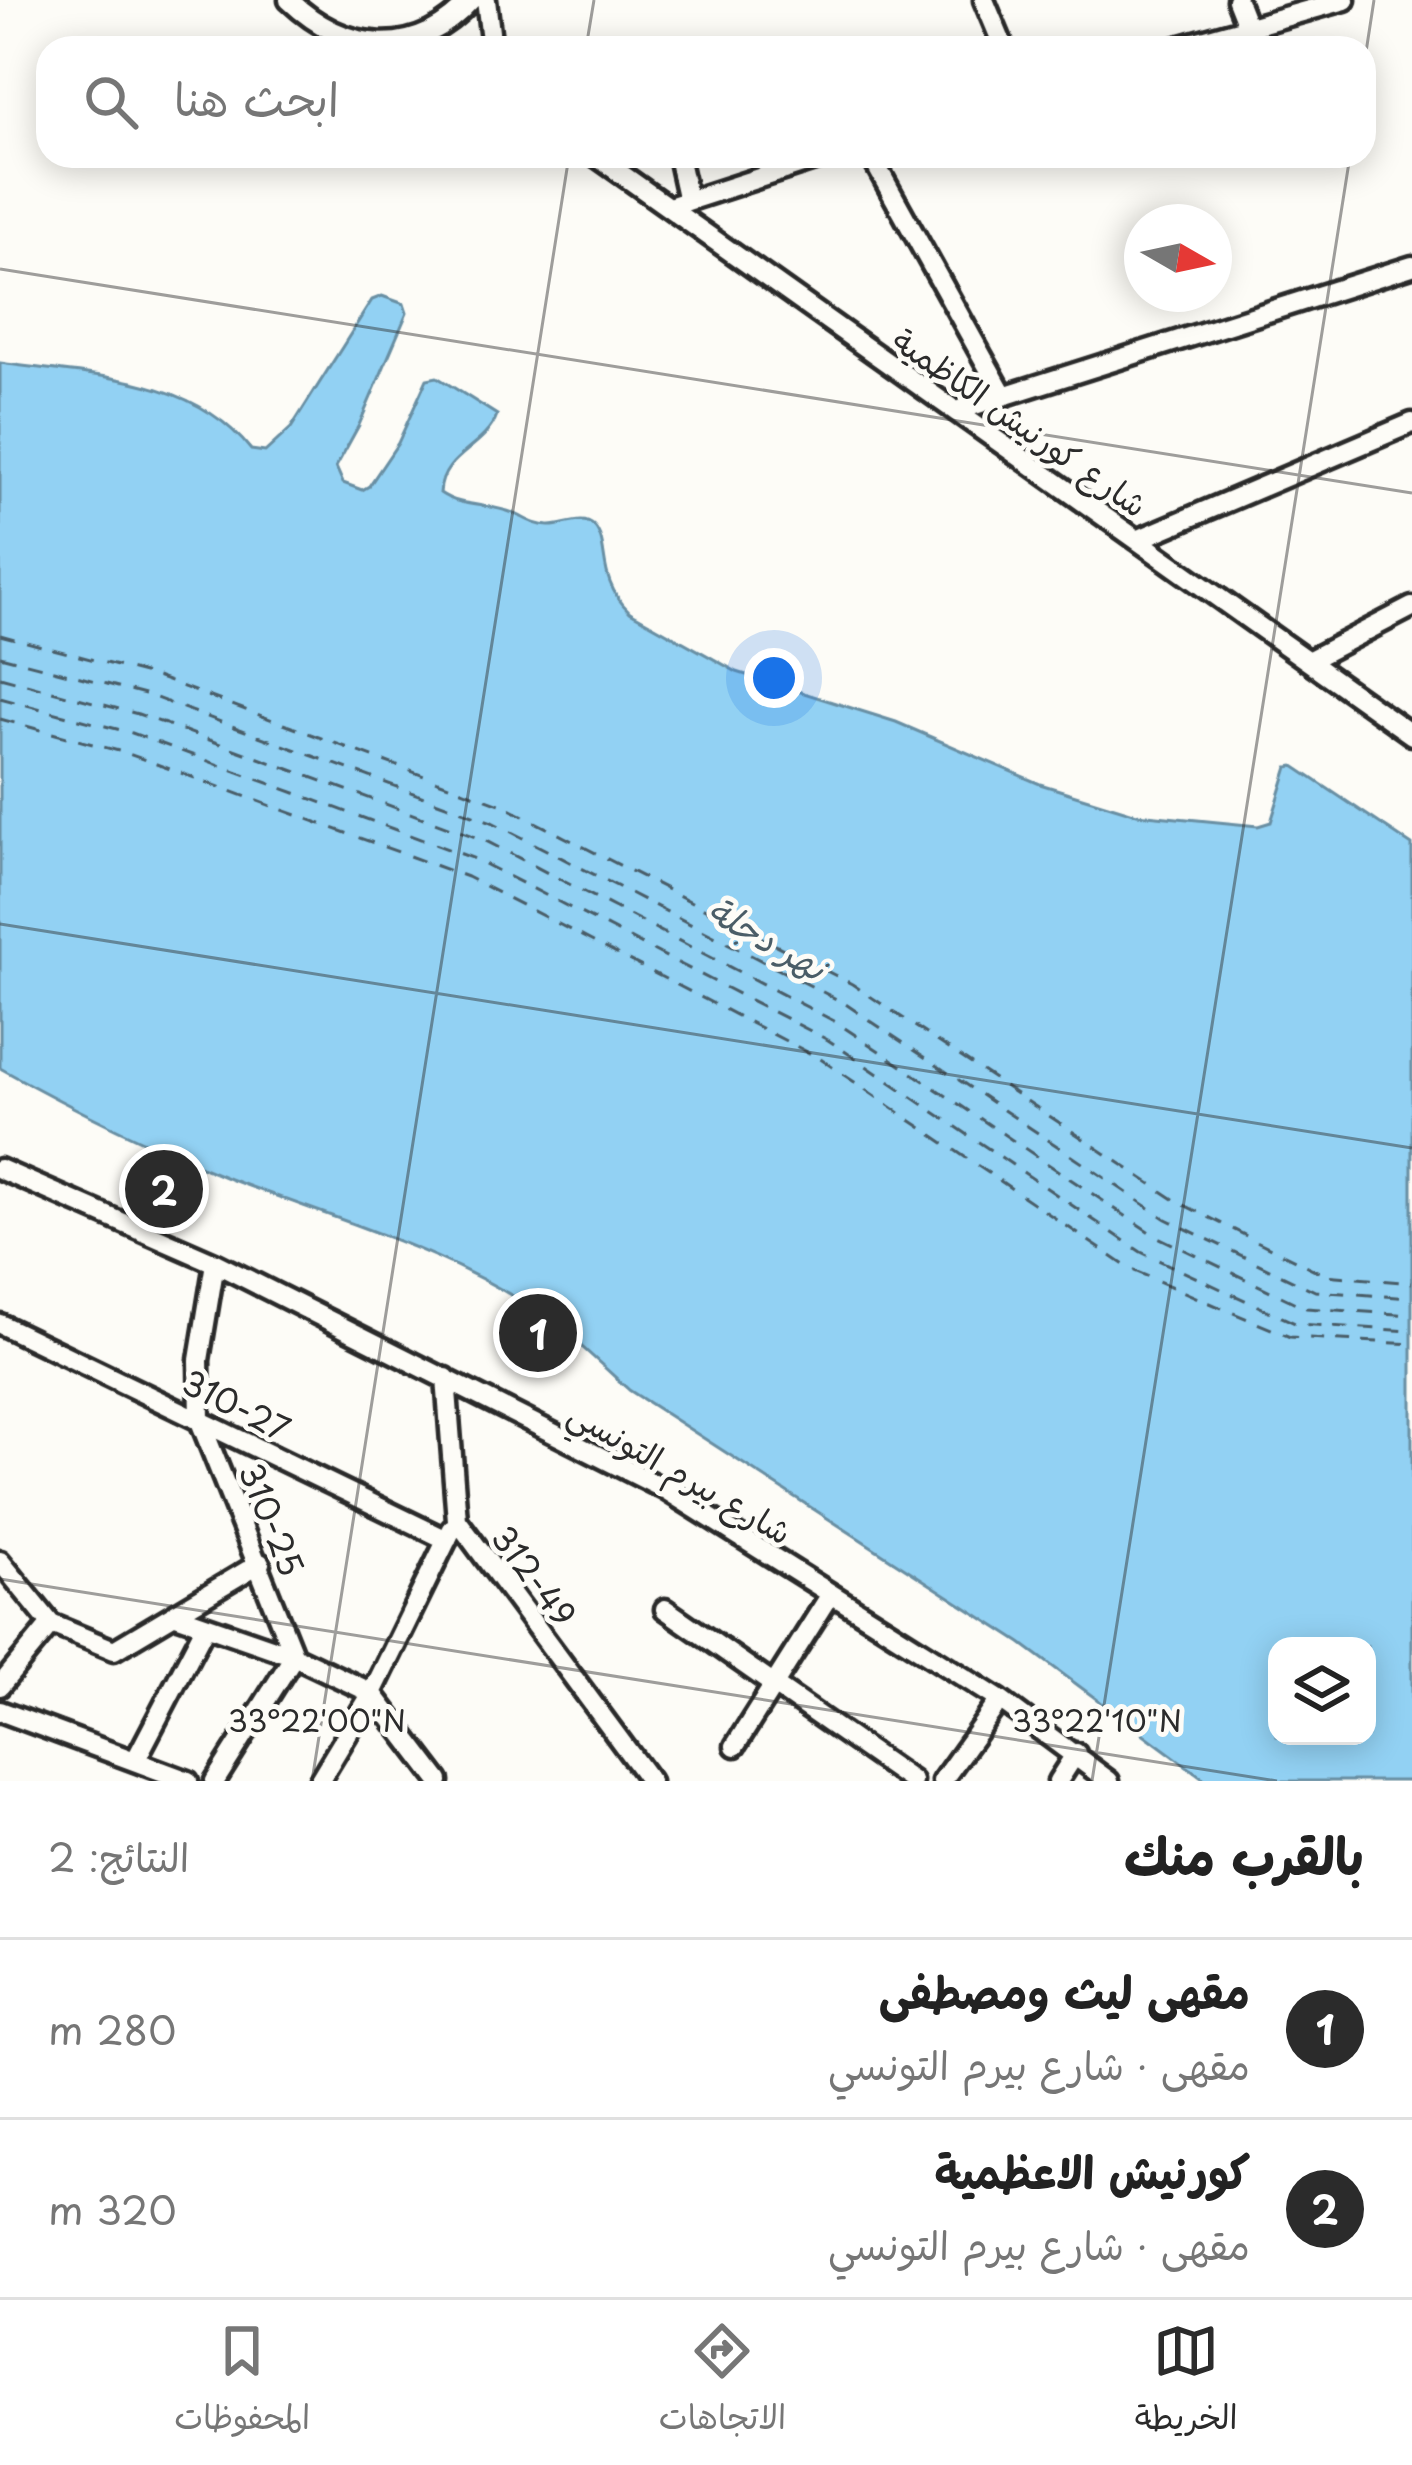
<!DOCTYPE html>
<html lang="ar">
<head>
<meta charset="utf-8">
<style>
	body { margin:0; font-family:"Playpen Sans","Playpen Sans Arabic",sans-serif; background:#f6f6f6; color:#222; direction:rtl }
	.controls { position:absolute; right:36px; bottom:36px; display:grid; overflow:hidden; border-radius:24px; box-shadow:0 6px 30px #0003 }
	.controls button { width:108px; height:108px; display:grid; place-items:center; padding:0; border:0; border-bottom:3px solid #e0e0e0; background:#fff; color:#222; font:60px sans-serif }
	.compass { position:absolute; left:1124px; top:204px; width:108px; height:108px; border-radius:50%; background:#fff; box-shadow:0 6px 30px #0003; rotate:99deg }
	.you { position:absolute; left:774px; top:678px; width:42px; height:42px; margin:-30px; border:9px solid #fff; border-radius:50%; background:#1a73e8; box-shadow:0 0 0 18px #1a73e833 }
	.badge { display:grid; place-items:center; width:78px; height:78px; border-radius:50%; background:#2b2b2b; color:#fff; font-size:39px; font-weight:700 }
	.pin { position:absolute; translate:-50% -50%; border:6px solid #fff; box-shadow:0 3px 12px #0006 }
	.list { margin:0; padding:0; list-style:none }
	h2 { display:flex; justify-content:space-between; align-items:center; height:156px; margin:0; padding:0 48px; font-size:51px }
	h2 small { font-size:39px; font-weight:400; color:#767676 }
	.list li { display:grid; grid-template-columns:78px 1fr auto; gap:36px; align-items:center; box-sizing:border-box; height:180px; padding:0 48px; border-top:3px solid #e0e0e0 }
	.list b { display:block; font-size:45px; white-space:nowrap }
	.list p { margin:0; font-size:39px; white-space:nowrap; color:#767676 }
	.list em { font-size:39px; font-style:normal; color:#767676 }
	.icon { flex:none; width:66px; height:66px; fill:none; stroke:currentColor; stroke-width:2; stroke-linecap:round; stroke-linejoin:round }
	.map { position:relative; flex:none; width:1412px; height:1781px; overflow:hidden; direction:ltr }
	.search { position:absolute; background:#fff; box-shadow:0 6px 30px #0003; left:36px; right:36px; top:36px; height:132px; display:flex; align-items:center; gap:30px; box-sizing:border-box; padding:0 42px; border-radius:36px; color:#767676; font-size:45px }
	.sheet { height:516px; background:#fff }
	nav { display:flex; justify-content:space-around; align-items:center; box-sizing:border-box; height:168px; border-top:3px solid #e0e0e0; background:#fff; font-size:33px; color:#767676 }
	nav a { display:grid; justify-items:center; gap:6px }
	nav .on { color:#2b2b2b }
	.map>svg:first-child { display:block }
	.water { fill:#92d1f3; stroke:#698fa3; stroke-width:3; fill-rule:evenodd }
	.lines { fill:none; stroke-linecap:round; stroke-linejoin:round }
	.ferry { stroke:#4a5d67; stroke-width:3; stroke-dasharray:15 12; stroke-linecap:butt }
	.minor-casing { stroke:#2b2b2b; stroke-width:27 }
	.minor { stroke:#fdfcf7; stroke-width:18 }
	.ticks { fill:none; stroke:#2b2b2b; stroke-width:3; stroke-opacity:0.45 }
	.labels { text-anchor:middle; dominant-baseline:central; stroke-width:10; stroke-linejoin:round; paint-order:stroke }
	.street-label { font-size:33px; fill:#2b2b2b; stroke:#fdfcf7 }
	.water-label { font-size:36px; font-style:italic; fill:#4a5d67; stroke:#fdfcf7 }
	.ticks-label { font-size:30px; text-anchor:middle; fill:#2b2b2b; stroke:#fdfcf7; stroke-width:10; stroke-linejoin:round; paint-order:stroke }
</style>
</head>
<body>
<div class="map">
<svg width="1412" height="1781" viewBox="0 0 1412 1781">
	<rect width="100%" height="100%" fill="#fdfcf7"/>
	<filter id="ink" filterUnits="userSpaceOnUse"><feTurbulence type="fractalNoise" baseFrequency=".00833" numOctaves="2"/><feDisplacementMap in="SourceGraphic" scale="24" xChannelSelector="R" yChannelSelector="G"/><feConvolveMatrix kernelMatrix="1 2 1 2 8 2 1 2 1" color-interpolation-filters="sRGB"/></filter>
	<g filter="url(#ink)">
		<path class="water" d="M382 296 404 304 407 313 359 425 336 467 343 483 362 490 369 486 398 443 427 379 437 377 497 415C485 449 442 454 440 493 461 508 490 503 513 513 525 518 535 526 549 526 563 527 583 514 594 526 611 545 595 579 630 612L737 672 896 722 1040 784 1137 814 1258 826 1271 822 1288 767 1294 766 1412 845V1781H1207L1021 1643 629 1390C595 1359 563 1327 524 1303 433 1246 329 1217 230 1179 150 1147 75 1110 0 1068V363C89 376 191 374 251 450L265 452 291 428 372 300ZM1367 1646V1736H1277V1646Z"/>
		<g class="lines">
			<path class="ferry" d="M0 635 151 675 500 804 852 984 1178 1202 1325 1275 1412 1283
				M0 656 145 694 492 822 844 1003 1166 1219 1315 1291 1412 1298
				M0 677 138 714 484 840 836 1022 1154 1235 1306 1308 1412 1315
				M0 698 132 733 475 859 828 1040 1141 1252 1297 1324 1412 1331
				M0 719 126 753 467 877 819 1058 1130 1269 1290 1337 1412 1344"/>
			<g class="minor-casing">
				<path id="minor" d="M289 0C345 53 416 61 471 0
					M486 0 492 48
					M984 0 1004 48
					M1237 0 1248 28
					M1174 48 1345 0
					M596 156 1412 735
					M678 156 688 201
					M871 156 1004 396
					M669 207 827 156
					M956 411 1412 266
					M1137 540 1412 423
					M1308 661 1412 607
					M0 1169 215 1263 666 1490 1000 1700 1109 1781
					M215 1263 199 1360 200 1421 294 1656 215 1781
					M0 1324 447 1540
					M446 1378 457 1520 650 1781
					M0 1561 51 1624 114 1650 260 1563
					M665 1609 912 1781
					M176 1615 294 1656 372 1693 439 1781
					M0 1686 51 1624
					M0 1711 188 1781
					M735 1746 831 1594
					M135 1761 205 1627
					M319 1781 372 1693 452 1529
					M942 1781 1000 1700
					M1058 1781 1076 1753"/>
			</g>
			<use href="#minor" class="minor"/>
		</g>
	</g>
	<path class="ticks" d="M586 48 594 0M1364 65 1374 0M0 269 1412 493M0 924 1412 1148M0 1579 1277 1781M312 1781 569 156M1092 1781 1350 156"/>
	<g class="labels">
		<g class="street-label">
			<text transform="translate(1021 421) rotate(35)">شارع كورنيش الكاظمية</text>
			<text transform="translate(237 1404) rotate(27)">310-27</text>
			<text transform="translate(681 1471) rotate(30)">شارع بيرم التونسي</text>
			<text transform="translate(273 1519) rotate(68)">310-25</text>
			<text transform="translate(535 1575) rotate(53)">312-49</text>
		</g>
		<g class="water-label">
			<text transform="translate(768 937) rotate(30)">نهر دجلة</text>
		</g>
	</g>
	<g class="ticks-label">
		<text x="317" y="1732">33°22'00"N</text>
		<text x="1097" y="1732">33°22'10"N</text>
	</g>
</svg>
<div class="controls">
<button><svg class="icon" aria-label="layers" viewBox="0 0 24 24"><path d="M12 4l9 5-9 5-9-5zM3 14l9 5 9-5"/></svg></button>
</div>
<svg class="compass" viewBox="-18 -18 36 36"><path d="M0-13l5 13h-10z" fill="#e53935"/><path d="M0 13l5-13h-10z" fill="#767676"/></svg>
<div class="you"></div>
<div class="pin badge" style="left:538px;top:1333px">1</div>
<div class="pin badge" style="left:164px;top:1189px">2</div>
<div class="search"><svg class="icon" aria-label="search" viewBox="0 0 24 24"><circle cx="10" cy="10" r="6"/><path d="M15 15l6 6"/></svg>ابحث هنا</div>
</div>
<section class="sheet">
<h2>بالقرب منك<small>النتائج: 2</small></h2>
<ul class="list">
<li><span class="badge">1</span><div><b>مقهى ليث ومصطفى</b><p>مقهى · شارع بيرم التونسي</p></div><em>280 m</em></li>
<li><span class="badge">2</span><div><b>كورنيش الاعظمية</b><p>مقهى · شارع بيرم التونسي</p></div><em>320 m</em></li>
</ul>
</section>
<nav>
<a class="on"><svg class="icon" aria-label="map" viewBox="0 0 24 24"><path d="M3 6l6-2 6 2 6-2v14l-6 2-6-2-6 2zM9 4v14M15 6v14"/></svg>الخريطة</a>
<a><svg class="icon" aria-label="directions" viewBox="0 0 24 24"><path d="M12 3l9 9-9 9-9-9zM9 14v-3h6M13 9l2 2-2 2"/></svg>الاتجاهات</a>
<a><svg class="icon" aria-label="saved" viewBox="0 0 24 24"><path d="M7 4h10v16l-5-4-5 4z"/></svg>المحفوظات</a>
</nav>
</body>
</html>
